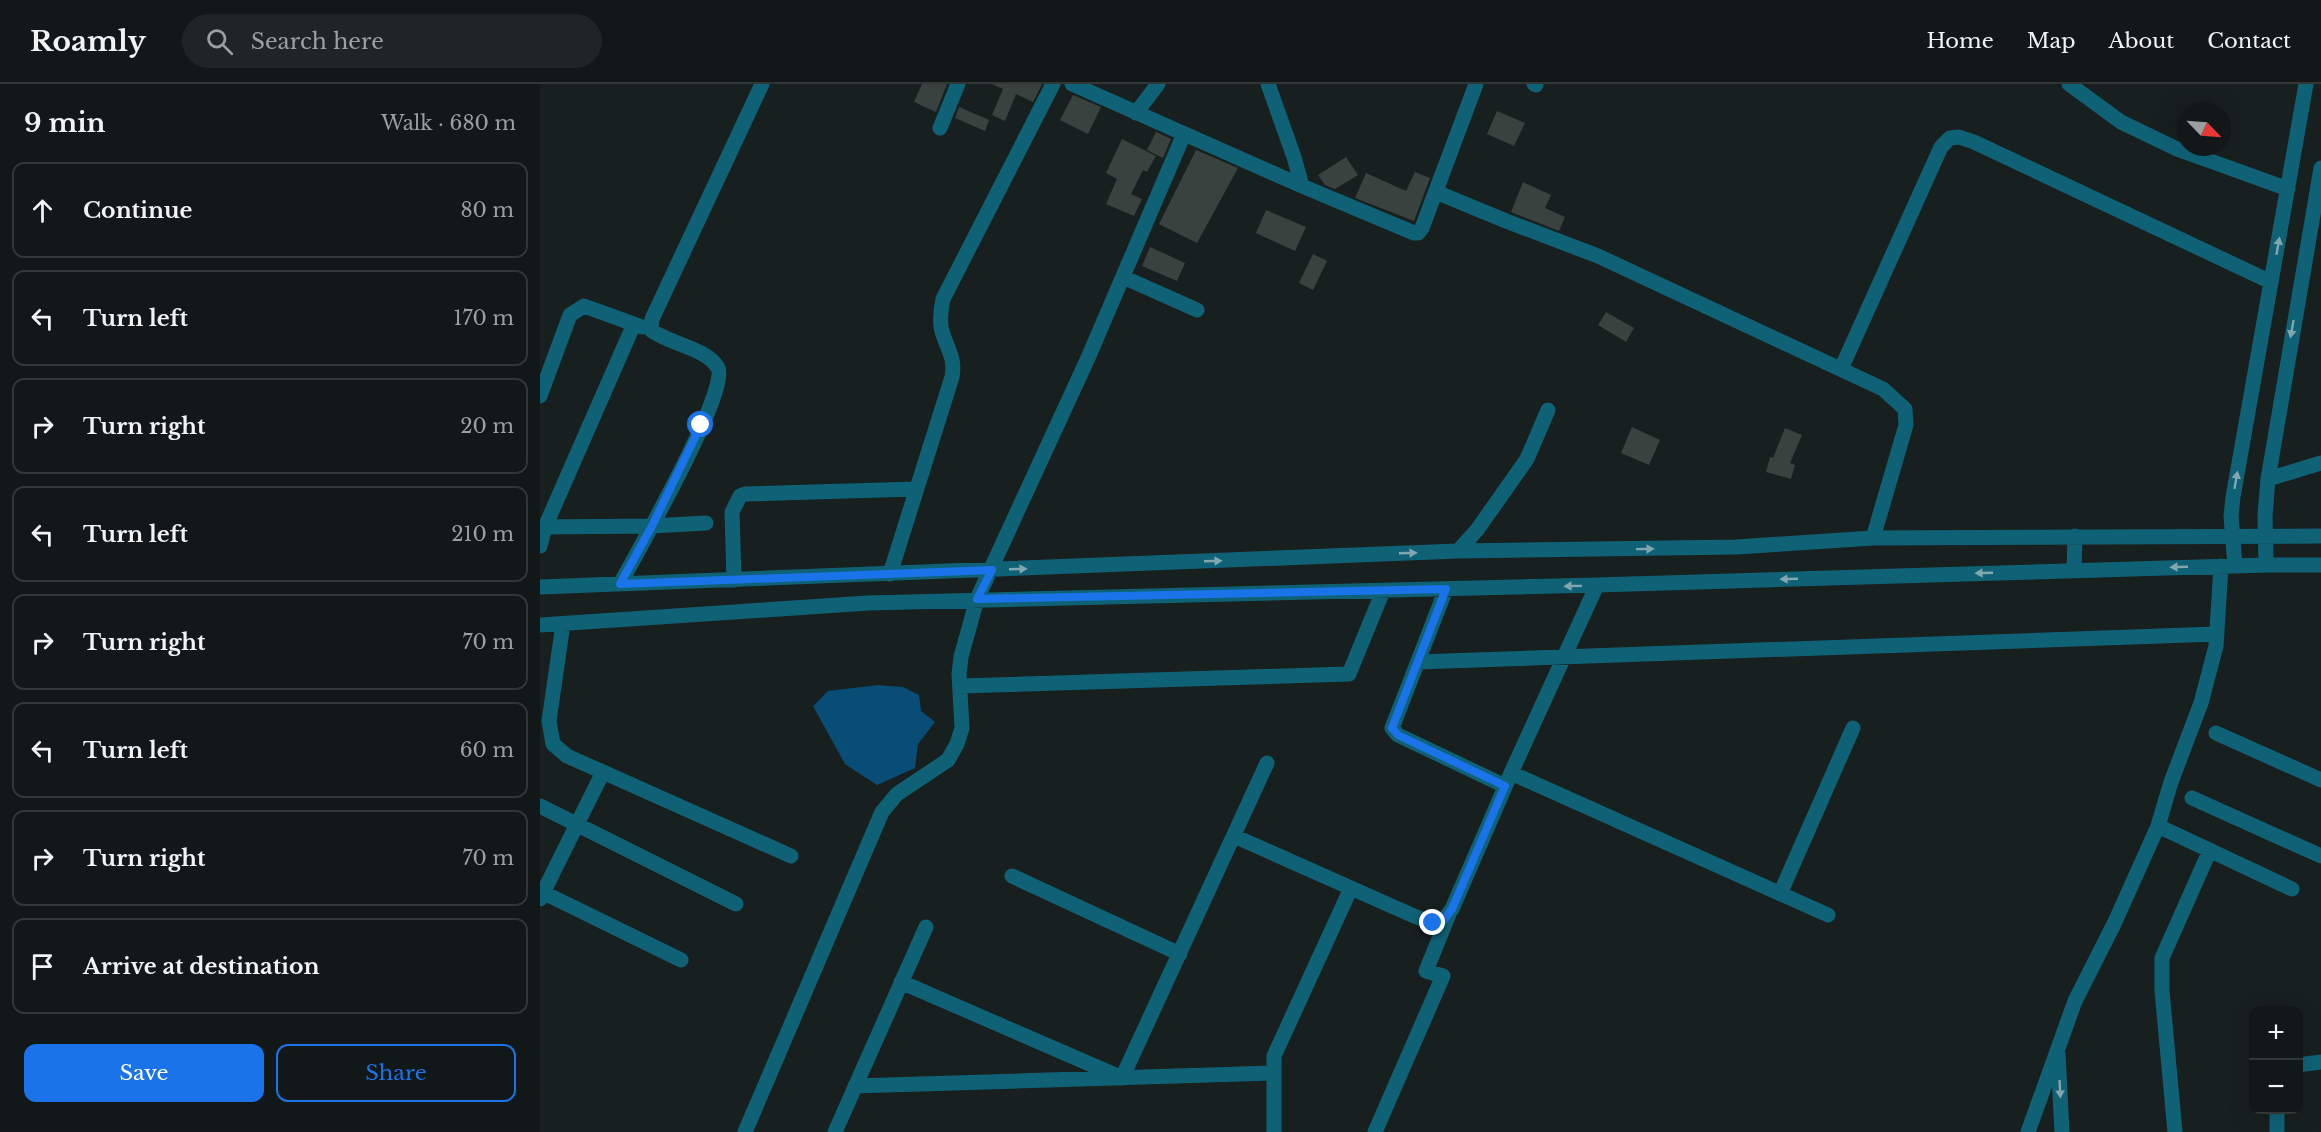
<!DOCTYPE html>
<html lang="en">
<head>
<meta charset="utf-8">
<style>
	body { margin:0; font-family:"Libre Baskerville",serif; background:#1f2424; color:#f1f3f6 }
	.controls { position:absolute; right:18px; bottom:18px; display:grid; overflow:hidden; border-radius:12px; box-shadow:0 6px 24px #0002 }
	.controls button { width:54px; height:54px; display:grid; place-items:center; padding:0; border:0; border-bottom:2px solid #313636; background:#121717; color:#f1f3f6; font:30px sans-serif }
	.compass { position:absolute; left:1637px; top:18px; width:54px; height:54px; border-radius:50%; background:#121717; box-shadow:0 6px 24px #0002; rotate:115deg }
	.stop { position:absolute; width:18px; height:18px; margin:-14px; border:4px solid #1a73e8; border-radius:50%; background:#fff }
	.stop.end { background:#1a73e8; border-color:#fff; box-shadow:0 2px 6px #0008 }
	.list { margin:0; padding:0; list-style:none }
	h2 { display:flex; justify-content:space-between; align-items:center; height:78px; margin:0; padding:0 24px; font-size:26px }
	h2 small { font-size:20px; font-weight:400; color:#9c9fa1 }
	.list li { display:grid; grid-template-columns:39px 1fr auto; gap:18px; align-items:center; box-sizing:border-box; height:96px; margin:0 12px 12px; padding:0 12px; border:2px solid #313636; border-radius:12px }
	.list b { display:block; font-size:22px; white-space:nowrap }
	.list em { font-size:20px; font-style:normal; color:#9c9fa1 }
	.actions { display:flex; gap:12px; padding:18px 24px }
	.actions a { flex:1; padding:14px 0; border:2px solid #1a73e8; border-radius:12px; text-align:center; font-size:21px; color:#1a73e8 }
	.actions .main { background:#1a73e8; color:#fff }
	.icon { flex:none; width:33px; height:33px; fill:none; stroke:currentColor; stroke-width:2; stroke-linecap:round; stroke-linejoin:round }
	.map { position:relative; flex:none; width:1781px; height:1048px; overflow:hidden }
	header { display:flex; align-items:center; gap:36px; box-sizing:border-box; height:84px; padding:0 30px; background:#121717; border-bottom:2px solid #313636 }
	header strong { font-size:28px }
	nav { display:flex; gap:33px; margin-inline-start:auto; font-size:21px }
	.search { width:420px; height:54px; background:#1f2424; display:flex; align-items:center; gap:15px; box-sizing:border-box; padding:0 21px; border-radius:33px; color:#9c9fa1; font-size:22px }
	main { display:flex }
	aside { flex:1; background:#121717 }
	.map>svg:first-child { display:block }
	.water { fill:#084d76 }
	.building { fill:#3a423f }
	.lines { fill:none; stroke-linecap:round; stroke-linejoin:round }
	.minor { stroke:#0f6276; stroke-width:15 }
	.oneway { fill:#82a6ae }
	.route { stroke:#1a73e8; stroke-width:8 }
</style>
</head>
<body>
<header>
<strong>Roamly</strong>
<div class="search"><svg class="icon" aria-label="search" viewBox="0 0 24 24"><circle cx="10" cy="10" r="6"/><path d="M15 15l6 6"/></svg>Search here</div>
<nav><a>Home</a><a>Map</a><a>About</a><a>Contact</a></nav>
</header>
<main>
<aside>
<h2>9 min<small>Walk · 680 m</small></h2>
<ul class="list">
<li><svg class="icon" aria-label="ahead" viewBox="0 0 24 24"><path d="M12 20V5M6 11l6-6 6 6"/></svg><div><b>Continue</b></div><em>80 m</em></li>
<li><svg class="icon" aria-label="left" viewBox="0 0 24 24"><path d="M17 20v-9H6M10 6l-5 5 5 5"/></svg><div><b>Turn left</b></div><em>170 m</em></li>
<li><svg class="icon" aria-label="right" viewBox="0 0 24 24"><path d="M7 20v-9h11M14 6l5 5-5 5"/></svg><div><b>Turn right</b></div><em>20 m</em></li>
<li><svg class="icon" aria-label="left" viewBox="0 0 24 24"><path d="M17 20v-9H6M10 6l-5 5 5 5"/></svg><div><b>Turn left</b></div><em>210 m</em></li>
<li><svg class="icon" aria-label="right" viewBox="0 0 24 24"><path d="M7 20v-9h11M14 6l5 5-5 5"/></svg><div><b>Turn right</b></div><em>70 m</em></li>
<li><svg class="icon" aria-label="left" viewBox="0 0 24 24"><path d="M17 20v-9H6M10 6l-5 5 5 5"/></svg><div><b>Turn left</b></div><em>60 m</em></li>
<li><svg class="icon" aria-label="right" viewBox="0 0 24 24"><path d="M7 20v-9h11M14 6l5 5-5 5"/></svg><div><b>Turn right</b></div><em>70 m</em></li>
<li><svg class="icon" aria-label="arrive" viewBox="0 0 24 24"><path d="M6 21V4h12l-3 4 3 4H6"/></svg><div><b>Arrive at destination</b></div></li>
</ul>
<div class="actions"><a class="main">Save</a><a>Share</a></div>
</aside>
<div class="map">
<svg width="1781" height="1048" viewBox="0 0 1781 1048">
	<rect width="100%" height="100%" fill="#181f1f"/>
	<path class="water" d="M338 601 363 603 379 611 381 627 395 638 378 660 375 684 337 701 305 680 273 622 288 607Z"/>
	<path class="building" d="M382 0H407L396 28 374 18Z
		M452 0H502L493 18 476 10 465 37 452 31 463 5Z
		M533 11 561 23 548 50 520 36Z
		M419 23 449 36 445 47 415 34Z
		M957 27 985 39 974 62 947 50Z
		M616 48 631 55 623 74 607 66Z
		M582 55 616 72 607 88 603 86 591 110 602 115 594 132 566 120 577 95 566 89Z
		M656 66 698 84 657 159 619 140Z
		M806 73 818 91 795 105 785 101 778 91Z
		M875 88 890 94 874 137 815 114 826 89 866 107Z
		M983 98 1011 111 1005 124 1025 133 1019 147 971 128Z
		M726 126 766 143 755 167 716 149Z
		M610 163 645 179 637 197 602 182Z
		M773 170 787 177 773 206 759 199Z
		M1066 228 1094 244 1086 258 1058 241Z
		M1092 343 1120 356 1109 381 1081 369Z
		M1245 344 1262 351 1250 379 1255 381 1251 395 1226 388 1230 373 1233 374Z"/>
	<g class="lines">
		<path class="minor" d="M532 0 762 102 874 149H878L882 144 936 0
			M728 0 754 73 762 102
			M994 0 996 1
			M1529 0 1581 38 1637 65 1748 105
			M596 29 618 0
			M400 44 418 0
			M896 108 966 137 1058 172 1343 305 1365 325 1366 341 1333 454
			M583 193 657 226
			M1301 285 1401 63 1410 54 1419 53 1434 58 1731 198
			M0 312 30 231 44 222 102 243
			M1728 395 1781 379
			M0 443 112 442 166 439
			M0 462 5 443 94 240
			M918 467 937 446 987 375 1008 326
			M1726 481 1725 432 1728 395 1781 84
			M1695 482 1691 432 1693 413 1766 0
			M1534 487 1535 452
			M350 490 412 293C416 271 405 263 401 243 400 234 401 224 403 215L513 0
			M194 496 192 428 200 412 205 410 376 405
			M80 500C96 471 190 305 178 284 167 264 129 260 111 246L112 235 222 0
			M0 503 918 467 1196 463 1333 454 1781 452
			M906 505 852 644 858 651 965 702
			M23 540 9 637 13 660 27 672 251 772
			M0 541 328 519 1057 501 1726 481H1781
			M878 578 1677 550
			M420 602 809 590 843 507
			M1676 649 1781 696
			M971 689 1288 831
			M1652 714 1781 772
			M0 722 196 820
			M1618 742 1752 805
			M694 752 874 832 893 839 903 837 912 825 971 689 1057 501
			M472 792 640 870
			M0 807 141 876
			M1240 810 1313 644
			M0 815 63 688
			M361 898 582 994 727 679
			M1518 970 1522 1048
			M1758 981 1781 978
			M315 1002 733 989
			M1737 1026V1048
			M205 1048 342 728 357 710 408 676 417 660 422 644 419 590 421 573 437 515 548 274 644 50
			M295 1048 386 843
			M734 1048V972L811 804
			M835 1048 903 892 886 887 909 830
			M1488 1048 1535 917 1574 840 1618 742 1631 698 1661 619 1676 562 1681 482
			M1635 1048 1622 907V874L1670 766"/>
	</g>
	<defs><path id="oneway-solid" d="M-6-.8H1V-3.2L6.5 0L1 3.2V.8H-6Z" transform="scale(1.5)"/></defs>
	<g class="oneway">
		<use href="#oneway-solid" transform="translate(1738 162) rotate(-80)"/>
		<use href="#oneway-solid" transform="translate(1752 245) rotate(100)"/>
		<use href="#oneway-solid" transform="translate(1696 396) rotate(-80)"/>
		<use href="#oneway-solid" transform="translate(1105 465) rotate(-1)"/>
		<use href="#oneway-solid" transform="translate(868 469) rotate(-2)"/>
		<use href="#oneway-solid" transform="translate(673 477) rotate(-2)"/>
		<use href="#oneway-solid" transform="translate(1639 483) rotate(178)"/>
		<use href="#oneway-solid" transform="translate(478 485) rotate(-2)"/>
		<use href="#oneway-solid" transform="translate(1444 489) rotate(178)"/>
		<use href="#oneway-solid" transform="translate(1249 495) rotate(178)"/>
		<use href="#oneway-solid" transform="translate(1033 502) rotate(179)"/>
		<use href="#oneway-solid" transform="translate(1520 1005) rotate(87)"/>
	</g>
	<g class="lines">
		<path class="route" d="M161 341 112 442 80 500 452 486 437 515 906 505 852 644 858 651 965 702 912 825 903 837 893 839"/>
	</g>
</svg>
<div class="controls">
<button>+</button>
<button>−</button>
</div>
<svg class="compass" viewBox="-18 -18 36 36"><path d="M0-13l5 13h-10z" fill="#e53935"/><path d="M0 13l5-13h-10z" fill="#9c9fa1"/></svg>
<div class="stop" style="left:161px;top:341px"></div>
<div class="stop end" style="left:893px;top:839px"></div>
</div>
</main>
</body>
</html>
